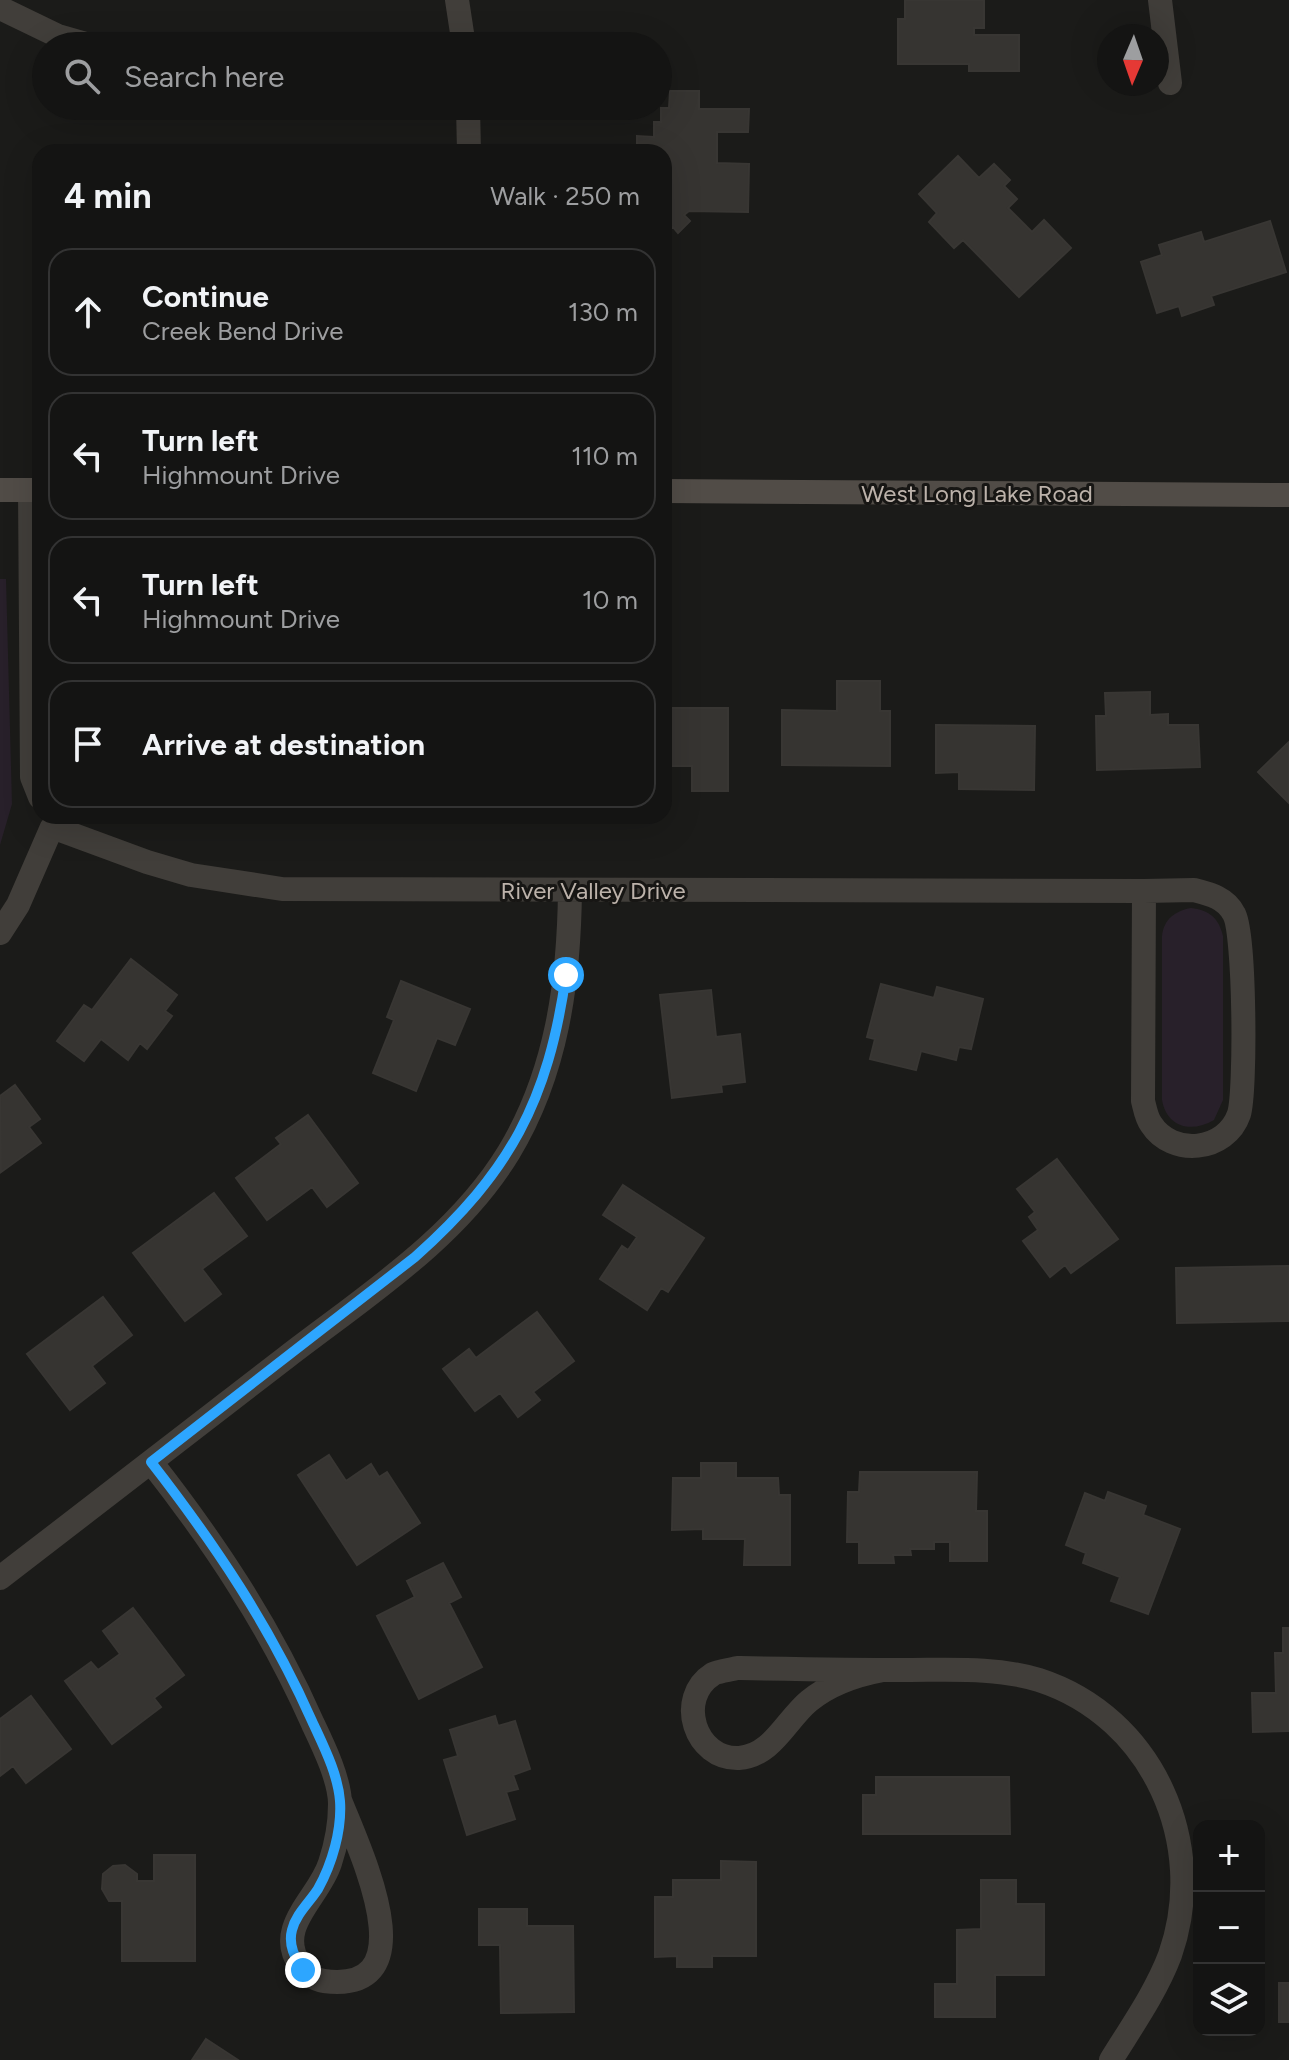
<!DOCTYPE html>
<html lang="en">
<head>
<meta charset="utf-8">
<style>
	body { margin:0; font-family:Figtree,sans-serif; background:#212121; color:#f1f3f6 }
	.controls { position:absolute; right:24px; bottom:24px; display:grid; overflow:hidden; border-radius:16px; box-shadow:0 8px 32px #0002 }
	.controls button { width:72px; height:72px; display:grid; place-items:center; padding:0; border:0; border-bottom:2px solid #333; background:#141413; color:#f1f3f6; font:40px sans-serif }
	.compass { position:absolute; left:1097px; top:24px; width:72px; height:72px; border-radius:50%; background:#141413; box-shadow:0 8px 32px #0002; rotate:182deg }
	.stop { position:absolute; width:24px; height:24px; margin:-18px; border:6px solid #2da6ff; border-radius:50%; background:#fff }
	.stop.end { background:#2da6ff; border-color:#fff; box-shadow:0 2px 8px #0008 }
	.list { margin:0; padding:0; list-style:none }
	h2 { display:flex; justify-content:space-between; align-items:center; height:104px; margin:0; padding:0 32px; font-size:34px }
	h2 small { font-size:26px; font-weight:400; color:#9d9ea0 }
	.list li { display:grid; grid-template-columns:52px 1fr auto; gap:24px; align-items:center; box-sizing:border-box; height:128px; margin:0 16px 16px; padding:0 16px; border:2px solid #333; border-radius:24px }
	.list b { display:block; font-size:30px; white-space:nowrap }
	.list p { margin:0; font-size:26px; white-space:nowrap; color:#9d9ea0 }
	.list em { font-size:26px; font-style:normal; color:#9d9ea0 }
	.icon { flex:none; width:44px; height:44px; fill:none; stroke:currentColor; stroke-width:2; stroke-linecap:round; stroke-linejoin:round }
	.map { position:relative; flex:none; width:1289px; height:2060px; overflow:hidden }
	.search { position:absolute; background:#141413; box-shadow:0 8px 32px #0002; left:32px; top:32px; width:640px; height:88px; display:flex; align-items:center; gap:20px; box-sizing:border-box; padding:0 28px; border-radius:44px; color:#9d9ea0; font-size:30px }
	.panel { position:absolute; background:#141413; box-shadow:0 8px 32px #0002; left:32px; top:144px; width:640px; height:680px; border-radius:24px }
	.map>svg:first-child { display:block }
	.green { fill:#28202a }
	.building { fill:#363431; stroke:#383633; stroke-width:2 }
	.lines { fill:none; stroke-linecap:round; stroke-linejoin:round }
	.street { stroke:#413e3a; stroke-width:24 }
	.secondary { stroke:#514c47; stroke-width:24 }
	.route { stroke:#2da6ff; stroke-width:10 }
	.labels { text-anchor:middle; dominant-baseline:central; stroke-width:6; stroke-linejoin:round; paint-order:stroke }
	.street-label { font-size:24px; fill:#bcb2aa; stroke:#171614 }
</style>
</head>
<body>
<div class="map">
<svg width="1289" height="2060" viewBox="0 0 1289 2060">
	<rect width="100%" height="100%" fill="#1b1b19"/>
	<path class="green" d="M0 579H6L12 804 0 845Z
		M1191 908C1209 910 1219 918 1223 936V1100L1214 1120C1192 1133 1167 1128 1162 1100V936C1164 919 1175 911 1191 908Z"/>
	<path class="building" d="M905 0H984V28H974V35H1019V71H969V64H898V19H905Z
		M670 91H699V109H749L748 132H717V163L749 164 748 212 689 211 684 215 690 221 678 233 673 227 664 235V152H637V136L654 137V122H661V108H669Z
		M958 156 979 178 994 164 1010 180 1004 186 1017 199 1008 208 1032 232 1044 220 1071 248 1019 297 963 240 954 248 929 222 937 213 919 194Z
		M1270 221 1286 272 1211 296 1214 305 1182 316 1179 306 1157 313 1141 262 1162 255 1159 245 1201 232 1204 242Z
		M837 681H880V711H890V766L782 765V710L837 711Z
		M1150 692V715L1168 714V725H1198L1200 767 1097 770 1096 716H1106L1105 693Z
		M664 708H728V791H692V766H664Z
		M936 725 1035 726 1034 790 959 789V772L936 773Z
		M1289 742V803L1258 772Z
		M131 959 177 995 165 1011 172 1016 147 1049 140 1043 128 1060 101 1039 84 1061 57 1041 84 1005 92 1010Z
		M401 981 470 1009 455 1045 437 1038 416 1091 373 1073 394 1020 387 1017Z
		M881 984 934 998 937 987 983 999 971 1049 959 1047 956 1060 921 1051 916 1070 870 1059 875 1039 867 1037Z
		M711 990 716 1037 740 1034 745 1082 721 1085 722 1092 672 1098 660 995Z
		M15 1085 40 1119 29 1127 41 1143 1 1172 0 1096Z
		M308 1115 358 1183 327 1207 312 1187 267 1220 236 1178 281 1144 276 1138Z
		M1057 1159 1118 1239 1071 1273 1065 1265 1050 1277 1023 1241 1038 1230 1029 1217 1035 1212 1017 1189Z
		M623 1185 704 1238 668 1292 661 1288 647 1310 600 1279 622 1246 628 1250 637 1237 603 1215Z
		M214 1193 247 1236 202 1269 221 1294 185 1321 133 1253Z
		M1289 1266V1321L1177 1323 1176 1268Z
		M103 1297 132 1335 92 1366 105 1383 70 1410 27 1354Z
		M537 1312 574 1361 533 1392 540 1400 518 1417 500 1393 475 1411 443 1369 469 1349 476 1358Z
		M329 1455 346 1481 371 1464 379 1477 387 1472 420 1523 357 1565 298 1475Z
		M701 1463H736V1478H778L779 1495H790V1565H744L745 1539H703V1529L672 1530 673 1478H701Z
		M860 1472H977L976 1511H987V1561H950V1542H934V1549H910L911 1555H893L894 1563H859V1542H847L848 1492H859Z
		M1108 1492 1146 1506 1143 1515 1180 1529 1148 1614 1111 1601 1120 1577 1083 1563 1086 1553 1066 1545 1085 1493 1105 1501Z
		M443 1563 461 1597 449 1603 482 1667 419 1699 377 1616 415 1597 407 1581Z
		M133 1608 184 1675 154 1698 161 1707 112 1744 65 1681 91 1662 98 1670 120 1654 103 1631Z
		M1283 1628H1289V1731L1253 1732 1252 1693H1276L1275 1653H1283Z
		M31 1696 71 1749 26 1783 13 1766 0 1776V1719Z
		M495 1716 498 1726 515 1721 530 1769 513 1775 518 1789 506 1792 515 1819 467 1835 444 1760 458 1756 450 1730Z
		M876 1777H1009L1010 1834H863V1795H876Z
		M154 1855H195V1961H122V1901H109L102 1889 103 1874 113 1866 125 1865 137 1874V1881H154Z
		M721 1861 756 1862V1956H712V1967H677V1956L655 1957V1897H673V1880H721Z
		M981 1880H1016V1904H1044V1975H995V2017H935V1984H957V1930L981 1929Z
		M479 1909H527V1926H573L574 2012 501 2013 500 1945H479Z
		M1279 1983H1289V2022H1279Z
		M206 2039 238 2060H192Z"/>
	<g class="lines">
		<path class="street" d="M457 0 464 46
			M1160 0 1170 83
			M0 8 58 36 93 46
			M468 106 469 152
			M30 490 32 777 40 797
			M1194 890C1210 894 1226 898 1234 914 1245 933 1246 1091 1239 1114 1226 1152 1172 1157 1151 1124 1146 1117 1145 1108 1143 1101L1144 891Z
			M0 933 18 905 52 827 147 862 191 875 282 889 1144 891
			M151 1462C216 1545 270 1627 313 1724 323 1745 340 1780 340 1804 340 1823 336 1845 330 1863 319 1898 274 1927 300 1965 305 1973 315 1980 324 1981 431 1995 358 1847 340 1800
			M0 1578C96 1504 192 1430 288 1356 366 1296 457 1238 509 1152 557 1072 569 982 570 890
			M883 1670C856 1675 831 1683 809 1701 786 1720 772 1756 739 1758 695 1760 675 1698 713 1674 719 1671 730 1670 737 1668 794 1669 850 1670 907 1670 950 1670 997 1667 1039 1680 1153 1717 1209 1844 1170 1955 1156 1992 1132 2026 1111 2060"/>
		<path class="secondary" d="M0 490H40
			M664 491 1289 495"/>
	</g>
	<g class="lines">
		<path class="route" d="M303 1970C295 1958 288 1945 292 1930 296 1914 309 1903 318 1889 332 1864 342 1830 340 1801 338 1774 323 1745 312 1721 270 1626 214 1543 151 1462L415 1257C510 1172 548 1102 566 975"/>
	</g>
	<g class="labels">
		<g class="street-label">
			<text x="977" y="493">West Long Lake Road</text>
			<text x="593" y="890">River Valley Drive</text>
		</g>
	</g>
</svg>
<div class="controls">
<button>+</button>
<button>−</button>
<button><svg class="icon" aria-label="layers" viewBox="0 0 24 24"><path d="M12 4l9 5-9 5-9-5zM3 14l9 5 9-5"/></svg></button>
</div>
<svg class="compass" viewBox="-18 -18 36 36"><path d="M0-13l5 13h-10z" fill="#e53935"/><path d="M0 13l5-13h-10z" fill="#9d9ea0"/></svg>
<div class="stop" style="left:566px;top:975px"></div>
<div class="stop end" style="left:303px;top:1970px"></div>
<div class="search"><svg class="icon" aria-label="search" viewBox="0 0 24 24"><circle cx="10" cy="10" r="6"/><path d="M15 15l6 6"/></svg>Search here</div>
<section class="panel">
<h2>4 min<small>Walk · 250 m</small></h2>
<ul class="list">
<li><svg class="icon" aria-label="ahead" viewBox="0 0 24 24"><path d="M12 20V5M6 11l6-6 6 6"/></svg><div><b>Continue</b><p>Creek Bend Drive</p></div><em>130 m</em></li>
<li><svg class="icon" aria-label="left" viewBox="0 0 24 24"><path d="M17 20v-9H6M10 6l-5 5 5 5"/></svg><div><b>Turn left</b><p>Highmount Drive</p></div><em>110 m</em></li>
<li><svg class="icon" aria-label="left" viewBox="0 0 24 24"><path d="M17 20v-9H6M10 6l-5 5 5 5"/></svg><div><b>Turn left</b><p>Highmount Drive</p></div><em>10 m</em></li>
<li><svg class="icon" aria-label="arrive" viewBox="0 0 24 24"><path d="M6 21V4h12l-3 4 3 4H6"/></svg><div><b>Arrive at destination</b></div></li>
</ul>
</section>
</div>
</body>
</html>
